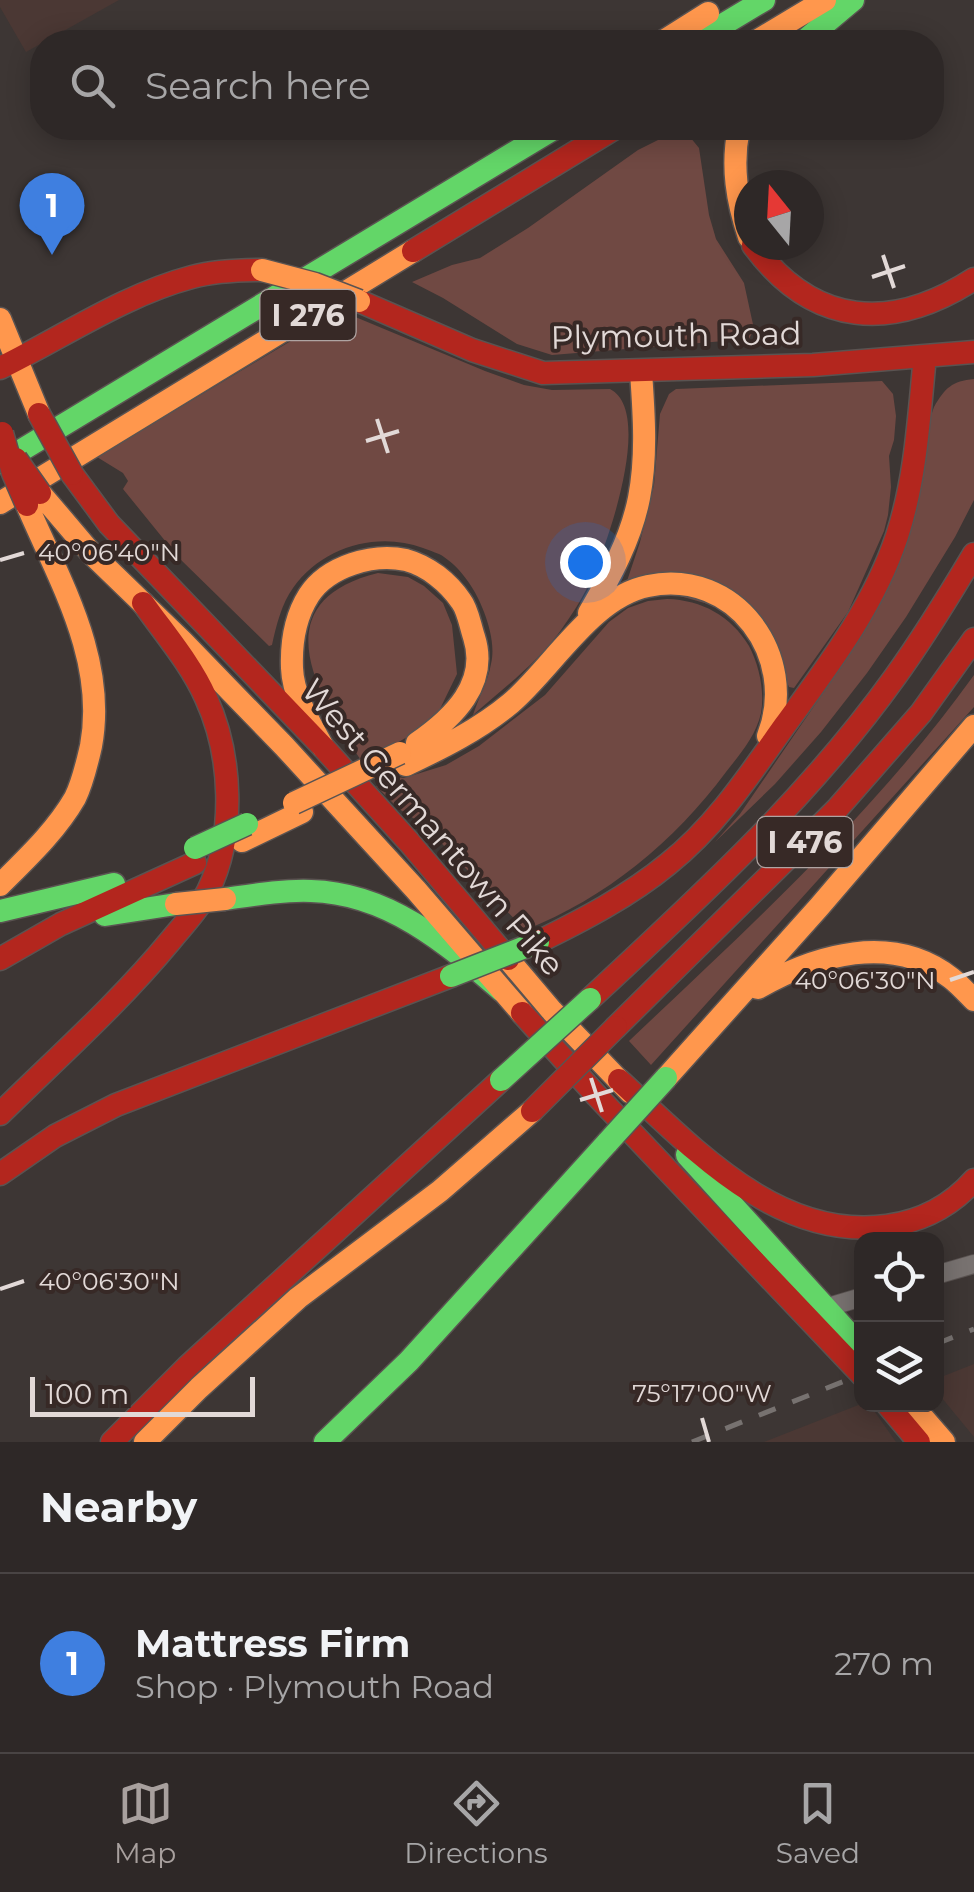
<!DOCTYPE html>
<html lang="en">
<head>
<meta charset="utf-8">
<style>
	body { margin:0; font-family:Montserrat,sans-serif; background:#3a3433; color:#f1f3f6 }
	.controls { position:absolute; right:30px; bottom:30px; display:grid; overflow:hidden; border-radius:20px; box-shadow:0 5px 25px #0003 }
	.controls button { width:90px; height:90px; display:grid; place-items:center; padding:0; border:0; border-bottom:2px solid #494444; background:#2e2827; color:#f1f3f6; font:50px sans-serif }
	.compass { position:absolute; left:734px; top:170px; width:90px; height:90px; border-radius:50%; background:#2e2827; box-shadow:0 5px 25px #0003; rotate:342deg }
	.scale { position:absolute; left:30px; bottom:25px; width:225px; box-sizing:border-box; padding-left:10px; border:5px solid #e2d9d7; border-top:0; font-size:28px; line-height:35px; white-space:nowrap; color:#e2d9d7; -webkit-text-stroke:8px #372926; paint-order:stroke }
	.you { position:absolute; left:585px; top:562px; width:35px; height:35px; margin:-25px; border:8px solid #fff; border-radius:50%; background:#1a73e8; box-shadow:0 0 0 15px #1a73e833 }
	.badge { display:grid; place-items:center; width:65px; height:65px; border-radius:50%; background:#a8a09e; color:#fff; font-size:32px; font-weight:700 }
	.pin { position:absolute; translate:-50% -82px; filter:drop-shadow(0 2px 5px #0008) }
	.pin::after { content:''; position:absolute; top:52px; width:35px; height:30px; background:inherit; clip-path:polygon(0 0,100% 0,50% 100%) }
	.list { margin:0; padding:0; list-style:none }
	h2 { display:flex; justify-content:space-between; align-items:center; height:130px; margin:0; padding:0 40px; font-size:42px }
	h2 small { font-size:32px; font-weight:400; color:#a7a6a7 }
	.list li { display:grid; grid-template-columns:65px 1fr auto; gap:30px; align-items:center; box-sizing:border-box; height:180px; padding:0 40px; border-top:2px solid #494444 }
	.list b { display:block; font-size:38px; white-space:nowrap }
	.list p { margin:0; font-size:32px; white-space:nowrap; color:#a7a6a7 }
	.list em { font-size:32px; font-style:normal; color:#a7a6a7 }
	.icon { flex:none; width:55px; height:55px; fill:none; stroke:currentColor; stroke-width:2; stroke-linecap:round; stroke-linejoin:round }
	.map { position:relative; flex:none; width:974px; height:1442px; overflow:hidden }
	.search { position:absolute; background:#2e2827; box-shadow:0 5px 25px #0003; left:30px; right:30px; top:30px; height:110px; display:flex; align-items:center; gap:25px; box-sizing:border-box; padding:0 35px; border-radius:40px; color:#a7a6a7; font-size:38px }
	.sheet { height:310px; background:#2e2827 }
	nav { display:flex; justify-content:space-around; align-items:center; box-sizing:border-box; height:140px; border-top:2px solid #494444; background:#2e2827; font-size:28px; color:#a7a6a7 }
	nav a { display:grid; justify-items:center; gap:5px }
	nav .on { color:#a8a09e }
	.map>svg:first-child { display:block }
	.built { fill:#4b3834 }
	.green { fill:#704943 }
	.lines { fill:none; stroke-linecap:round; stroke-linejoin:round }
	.street-casing { stroke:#5a5351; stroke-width:20 }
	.fast-casing { stroke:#5a5351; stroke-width:25 }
	.slow-casing { stroke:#5a5351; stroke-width:25 }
	.jam-casing { stroke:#5a5351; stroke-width:25 }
	.street { stroke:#787270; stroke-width:18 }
	.fast { stroke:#63d668; stroke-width:22 }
	.slow { stroke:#ff974d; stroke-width:22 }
	.jam { stroke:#b3261e; stroke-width:22 }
	.rail { stroke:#777270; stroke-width:5; stroke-dasharray:18 18; stroke-linecap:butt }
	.fast-bridge-casing { stroke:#5a5351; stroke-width:25; stroke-linecap:butt }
	.slow-bridge-casing { stroke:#5a5351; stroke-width:25; stroke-linecap:butt }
	.jam-bridge-casing { stroke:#5a5351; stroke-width:25; stroke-linecap:butt }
	.fast-bridge { stroke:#63d668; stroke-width:22 }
	.slow-bridge { stroke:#ff974d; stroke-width:22 }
	.jam-bridge { stroke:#b3261e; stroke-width:22 }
	.ticks { fill:none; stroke:#e2d9d7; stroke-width:4 }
	.labels { text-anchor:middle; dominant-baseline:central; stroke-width:8; stroke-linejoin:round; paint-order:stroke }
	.shield { fill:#372926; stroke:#afa4a2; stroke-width:2.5 }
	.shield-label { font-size:30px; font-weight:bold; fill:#e2d9d7 }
	.street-label { font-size:32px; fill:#e2d9d7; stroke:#372926 }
	.ticks-label { font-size:25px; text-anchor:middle; fill:#e2d9d7; stroke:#372926; stroke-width:8; stroke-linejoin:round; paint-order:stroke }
</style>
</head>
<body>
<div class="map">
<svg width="974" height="1442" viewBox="0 0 974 1442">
	<rect width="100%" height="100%" fill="#3d3634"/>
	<path class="built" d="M0 0H119L26 52 0 7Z
		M974 1364V1437L937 1392 936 1379Z
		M861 1404 870 1405 896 1442H764Z"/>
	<path class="green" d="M668 135 690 137 699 148 709 215 716 239 744 283 754 329 749 339 552 355 517 344 443 298 412 282 452 265 480 258 528 228 638 150Z
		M341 311 485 371 524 385 552 390 610 389C655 412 606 549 589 584 582 599 571 616 561 630 538 662 503 689 473 715 478 699 488 681 491 664 495 647 490 628 484 612 477 592 462 569 444 557 439 553 430 551 423 548 377 531 322 547 293 588 282 603 276 626 272 645L269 646 179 558 123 489 128 481 123 473 97 457Z
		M974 379V500L955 537 906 617 867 673 821 732 775 784 715 842 740 814 847 658 934 407C945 388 952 381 974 379Z
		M882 381 893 394 896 416 894 440 889 456 891 487 888 515 884 531 848 612 794 688 789 687 761 619 627 581 640 542 654 485 660 414 669 394 676 389Z
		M378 573 408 577 424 586 443 603 452 625 457 674 439 711 424 727 363 763C318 697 260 602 378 573Z
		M667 599C702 600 731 616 749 646 759 665 765 691 761 713 756 736 740 754 726 772 674 842 606 898 525 930L424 825 399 809 376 786 394 777 404 778 446 765 479 746 545 695 609 622 628 608 648 601Z
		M974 675V707L651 1065 629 1041C751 925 876 812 974 675Z"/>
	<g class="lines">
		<g class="street-casing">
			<path id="street" d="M936 1275 974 1264
				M825 1308 862 1297"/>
		</g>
		<g class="fast-casing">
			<path id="fast" d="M694 42 764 0
				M803 42 853 0
				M0 463 555 128
				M225 899C253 895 282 890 311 891 388 893 446 943 502 991
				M0 911 114 884
				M105 915 176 904
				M687 1155 862 1348
				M325 1442 409 1361 608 1142"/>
		</g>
		<g class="slow-casing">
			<path id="slow" d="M662 42 708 13
				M755 42 825 0
				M739 128C731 166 737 201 749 237
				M0 319 39 414
				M40 493 91 553 183 642 284 746 416 890 522 1013
				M0 503 413 251
				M589 613C610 577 631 539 639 498 647 457 644 414 641 372
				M323 747C310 723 293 696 292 668 291 642 295 617 309 595 328 566 373 553 406 560 428 566 448 582 461 601 468 610 470 625 474 637 489 684 453 718 417 743
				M406 765C442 748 480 729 511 703 552 668 592 597 648 586 735 568 799 656 768 736
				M242 841 302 812
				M0 885C27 858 56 831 75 798 83 782 87 763 91 746 107 660 60 582 27 505
				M508 959 552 1011 630 1092
				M758 988C816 955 892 932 951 978 959 984 967 993 974 1000
				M666 1078 819 907 974 726
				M911 1404 944 1442
				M145 1442 199 1388 298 1298 440 1191 532 1111"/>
		</g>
		<g class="jam-casing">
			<path id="jam" d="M753 245C813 327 892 332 974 279
				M413 251 615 128
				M359 301 472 350 543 373 813 365 974 352
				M0 368C63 337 124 295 192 277 215 271 238 270 262 270
				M72 474 109 524 323 747 409 842 508 959
				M538 942C583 920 629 896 668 864 716 826 750 774 785 725 828 666 874 606 897 536 916 478 919 416 925 356
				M0 959 61 924 195 863
				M590 999C698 899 809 797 895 677 924 637 949 596 974 554
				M522 1013 597 1096 862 1375
				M616 1027 837 809 921 713 974 639
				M619 1080C693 1148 777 1241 887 1226 922 1221 951 1206 974 1180
				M0 1114C58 1057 119 1003 171 940 184 924 199 909 208 891 236 834 232 755 206 698 191 664 165 634 143 603
				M0 1174 55 1136 116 1105 451 976
				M887 1404 919 1442
				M112 1442 187 1367 501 1080"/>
		</g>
		<use href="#street" class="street"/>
		<use href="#fast" class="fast"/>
		<use href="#slow" class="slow"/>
		<use href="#jam" class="jam"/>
		<path class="rail" d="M936 1344 974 1329
			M692 1442 862 1374"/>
		<g class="fast-bridge-casing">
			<path id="fast-bridge" d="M195 848 247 824
				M451 976 538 942
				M501 1080 590 999
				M608 1142 666 1078"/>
		</g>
		<g class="slow-bridge-casing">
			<path id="slow-bridge" d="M262 270 315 284 359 301
				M294 803 400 753
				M176 904 225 899"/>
		</g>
		<g class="jam-bridge-casing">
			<path id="jam-bridge" d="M39 414 72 474
				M2 433 13 473 27 505
				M16 459 40 493
				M532 1111 616 1027"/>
		</g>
		<use href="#fast-bridge" class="fast-bridge"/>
		<use href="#slow-bridge" class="slow-bridge"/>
		<use href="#jam-bridge" class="jam-bridge"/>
	</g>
	<path class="ticks" d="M883 255 894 288M872 277 905 266M377 419 388 453M366 441 399 431M0 560 24 553M950 980 974 972M591 1078 602 1112M580 1100 613 1090M0 1289 24 1281M702 1418 709 1442"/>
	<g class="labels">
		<g class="shield">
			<rect x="260.5" y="290" width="95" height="50" rx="8"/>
			<rect x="757.5" y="817" width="95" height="50" rx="8"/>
		</g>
		<g class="shield-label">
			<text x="308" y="315">I 276</text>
			<text x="805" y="842">I 476</text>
		</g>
		<g class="street-label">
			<text transform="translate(676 335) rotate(-1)">Plymouth Road</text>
			<text transform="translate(433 827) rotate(49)">West Germantown Pike</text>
		</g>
	</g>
	<g class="ticks-label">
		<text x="109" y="561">40°06'40"N</text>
		<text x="865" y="989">40°06'30"N</text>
		<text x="109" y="1290">40°06'30"N</text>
		<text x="702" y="1402">75°17'00"W</text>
	</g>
</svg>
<div class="controls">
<button><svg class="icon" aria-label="locate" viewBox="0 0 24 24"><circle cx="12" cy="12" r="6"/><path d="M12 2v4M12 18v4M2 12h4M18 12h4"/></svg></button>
<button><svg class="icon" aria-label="layers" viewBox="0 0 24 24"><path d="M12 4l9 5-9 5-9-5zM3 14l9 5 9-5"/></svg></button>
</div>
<svg class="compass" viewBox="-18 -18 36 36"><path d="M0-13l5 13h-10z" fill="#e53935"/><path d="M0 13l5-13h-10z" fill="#a7a6a7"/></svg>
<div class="scale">100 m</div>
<div class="you"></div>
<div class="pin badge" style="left:52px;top:255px;background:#3f7fe0">1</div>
<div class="search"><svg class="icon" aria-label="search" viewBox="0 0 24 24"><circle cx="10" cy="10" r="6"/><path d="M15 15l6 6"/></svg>Search here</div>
</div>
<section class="sheet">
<h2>Nearby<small></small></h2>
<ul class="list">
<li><span class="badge" style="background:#3f7fe0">1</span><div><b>Mattress Firm</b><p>Shop · Plymouth Road</p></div><em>270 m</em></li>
</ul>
</section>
<nav>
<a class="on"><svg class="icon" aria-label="map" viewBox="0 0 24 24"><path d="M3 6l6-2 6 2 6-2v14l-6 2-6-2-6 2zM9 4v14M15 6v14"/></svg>Map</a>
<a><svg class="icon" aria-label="directions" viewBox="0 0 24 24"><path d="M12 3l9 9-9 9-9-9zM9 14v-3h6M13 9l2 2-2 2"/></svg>Directions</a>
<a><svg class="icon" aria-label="saved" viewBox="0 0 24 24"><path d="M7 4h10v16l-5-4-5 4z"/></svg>Saved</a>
</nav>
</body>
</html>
